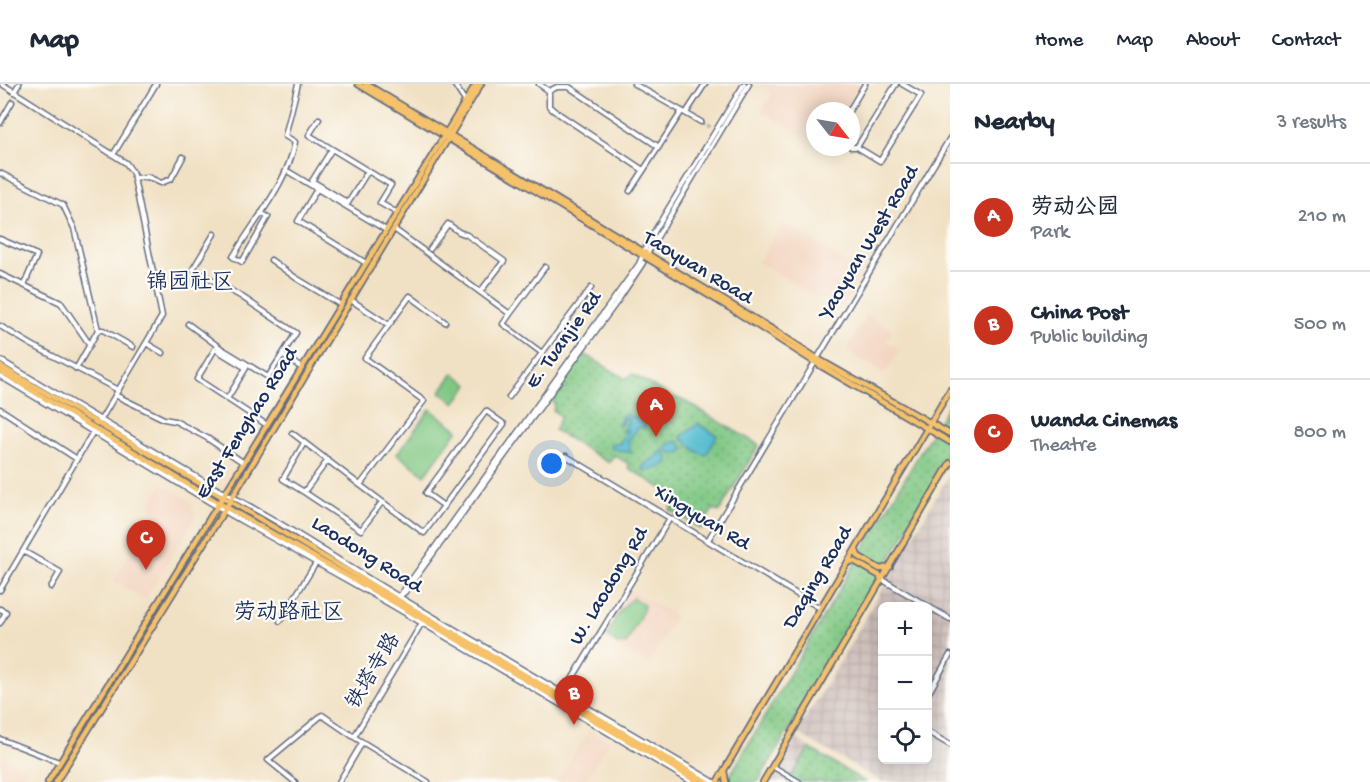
<!DOCTYPE html>
<html lang="en">
<head>
<meta charset="utf-8">
<style>
	body { margin:0; font-family:"Gochi Hand","LXGW WenKai TC",sans-serif; background:#f2f2f3; color:#1f2937 }
	.controls { position:absolute; right:18px; bottom:18px; display:grid; overflow:hidden; border-radius:9px; box-shadow:0 3px 15px #0003 }
	.controls button { width:54px; height:54px; display:grid; place-items:center; padding:0; border:0; border-bottom:2px solid #e0e1e3; background:#fff; color:#1f2937; font:30px sans-serif }
	.compass { position:absolute; left:806px; top:18px; width:54px; height:54px; border-radius:50%; background:#fff; box-shadow:0 3px 15px #0003; rotate:121deg }
	.you { position:absolute; left:552px; top:380px; width:21px; height:21px; margin:-15px; border:4px solid #fff; border-radius:50%; background:#1a73e8; box-shadow:0 0 0 9px #1a73e833 }
	.badge { display:grid; place-items:center; width:39px; height:39px; border-radius:50%; background:#c8321e; color:#fff; font-size:20px; font-weight:700 }
	.pin { position:absolute; translate:-50% -50px; filter:drop-shadow(0 2px 3px #0008) }
	.pin::after { content:''; position:absolute; top:32px; width:21px; height:18px; background:inherit; clip-path:polygon(0 0,100% 0,50% 100%) }
	.list { margin:0; padding:0; list-style:none }
	h2 { display:flex; justify-content:space-between; align-items:center; height:78px; margin:0; padding:0 24px; font-size:26px }
	h2 small { font-size:20px; font-weight:400; color:#747a83 }
	.list li { display:grid; grid-template-columns:39px 1fr auto; gap:18px; align-items:center; box-sizing:border-box; height:108px; padding:0 24px; border-top:2px solid #e0e1e3 }
	.list b { display:block; font-size:22px; white-space:nowrap }
	.list p { margin:0; font-size:20px; white-space:nowrap; color:#747a83 }
	.list em { font-size:20px; font-style:normal; color:#747a83 }
	.icon { flex:none; width:33px; height:33px; fill:none; stroke:currentColor; stroke-width:2; stroke-linecap:round; stroke-linejoin:round }
	.map { position:relative; flex:none; width:950px; height:698px; overflow:hidden }
	header { display:flex; align-items:center; gap:36px; box-sizing:border-box; height:84px; padding:0 30px; background:#fff; border-bottom:2px solid #e0e1e3 }
	header strong { font-size:28px }
	nav { display:flex; gap:33px; margin-inline-start:auto; font-size:21px }
	main { display:flex }
	aside { flex:1; background:#fff }
	.map>svg:first-child { display:block }
	.built { fill:#f3d4bf }
	.industrial { fill:url(#industrial-grid); fill-rule:evenodd }
	.grass { fill:#7fc783; stroke:#4d7b70; stroke-width:1.5 }
	.park { fill:url(#park-dots); stroke:#4d7b70; stroke-width:1.5 }
	.water { fill:#51bacf; stroke:#367496; stroke-width:1.5 }
	.lines { fill:none; stroke-linecap:round; stroke-linejoin:round }
	.minor-tunnel { stroke:#c6bdb0; stroke-width:4; stroke-dasharray:4 2; stroke-linecap:butt }
	.minor-casing { stroke:#666d82; stroke-width:7 }
	.major-casing { stroke:#666d82; stroke-width:8 }
	.minor { stroke:#fff; stroke-width:4 }
	.major { stroke:#f5c16b; stroke-width:4.5 }
	.labels { text-anchor:middle; dominant-baseline:central; stroke-width:4.5; stroke-linejoin:round; paint-order:stroke }
	.street-label { font-size:21px; fill:#1b2f5e; stroke:#fdfcf7 }
	.neighbourhood-label { font-size:22px; fill:#1b2f5e; stroke:#fdfcf7 }
</style>
</head>
<body>
<header>
<strong>Map</strong>
<nav><a>Home</a><a>Map</a><a>About</a><a>Contact</a></nav>
</header>
<main>
<div class="map">
<svg width="950" height="698" viewBox="0 0 950 698">
	<defs>
		<pattern id="industrial-grid" width="8" height="8" patternUnits="userSpaceOnUse" patternTransform="scale(1.5)"><rect width="8" height="8" fill="#cfc0bb"/><path d="M0 4h8M4 0v8" fill="none" stroke="#b1a5a3"/></pattern>
		<pattern id="park-dots" width="8" height="8" patternUnits="userSpaceOnUse" patternTransform="scale(1.5)"><rect width="8" height="8" fill="#7fc783"/><path d="M2 2h.1M6 6h.1" fill="none" stroke="#67a26e" stroke-width="1.8" stroke-linecap="round"/></pattern>
	</defs>
	<rect width="100%" height="100%" fill="#fdfcf7"/>
	<filter id="ink" filterUnits="userSpaceOnUse"><feTurbulence type="fractalNoise" baseFrequency=".0167" numOctaves="2"/><feDisplacementMap in="SourceGraphic" scale="12" xChannelSelector="R" yChannelSelector="G"/><feConvolveMatrix kernelMatrix="1 2 1 2 8 2 1 2 1" color-interpolation-filters="sRGB"/></filter>
	<filter id="wash" filterUnits="userSpaceOnUse"><feTurbulence type="fractalNoise" baseFrequency=".008" numOctaves="4" result="noise"/><feDisplacementMap in="SourceGraphic" scale="24" xChannelSelector="R" yChannelSelector="G"/><feGaussianBlur stdDeviation="1.35" result="paint"/><feColorMatrix in="noise" values="0 0 0 0 0 0 0 0 0 0 0 0 0 0 0 0 0 1.4 0 .05"/><feComposite in="paint" operator="in"/></filter>
	<g filter="url(#wash)">
		<rect width="100%" height="100%" fill="#f1e1c4"/>
		<path class="built" d="M758 0H861L845 27H815V58L761 27 772 10Z
			M783 139 863 189 840 227 758 178Z
			M867 231 893 246 886 257 900 265 885 290 846 267Z
			M162 400 191 417 196 432 145 516 113 497 154 429 151 427 150 420Z
			M629 505 676 532 648 580 600 553Z
			M589 646 609 657 585 698H557Z
			M1 674 28 685 20 698H0Z"/>
		<path class="industrial" d="M950 389V698H881L796 648 831 593ZM882 522H928V676H882Z
			M797 655 809 664 865 698H768L792 657Z"/>
		<path class="grass" d="M454 289 469 301 455 319 440 308Z
			M430 325 458 346 425 391 397 370Z
			M633 514 644 521 643 526 626 560 619 561 608 553C611 539 621 523 633 514Z"/>
		<path class="park" d="M581 268 626 295 632 290 665 309 686 318 759 361 719 428 713 425 701 445 670 426 673 421 670 409 628 384 629 380 614 371 609 379 554 346 561 333 553 326 555 320 549 316Z
			M950 318V373L758 698H726Z
			M809 664 865 698H788Z"/>
		<path class="water" d="M627 330 632 333 642 335 645 340 644 344 639 343 628 357 631 369 611 364 610 362 612 359 619 360 628 346 622 348 629 336 626 334 618 343 623 331Z
			M698 340 717 351 706 371 696 367 681 353Z
			M677 357 685 365 679 369H671L667 366V361Z
			M663 366 669 376C664 385 654 384 644 387L642 384C648 375 657 376 663 366Z"/>
	</g>
	<g filter="url(#ink)">
		<g class="lines">
			<path class="minor-tunnel" d="M701 38 711 44"/>
			<g class="minor-casing">
				<path id="minor" d="M2 0 126 79 133 89 162 232 100 337
					M454 0 465 17
					M539 0 549 7 557 3H569L659 63
					M634 0 701 38
					M549 7V22L553 26 643 86
					M14 8 19 0
					M849 27 865 0
					M686 29 705 0
					M319 35 309 51 391 101 380 119 397 129
					M0 39 12 18
					M851 63H857L880 77 921 11 902 0
					M857 63 896 0
					M332 65 312 97 348 119 368 87
					M113 71 156 0
					M289 88 386 146
					M0 89 63 121 74 144 98 246 76 285
					M134 94 148 93 161 99 171 95 183 73
					M317 105 298 137 366 179
					M630 107 682 27
					M261 129 268 133 242 178 233 173C254 136 287 101 295 58L285 52 298 0
					M394 145 510 230 503 240 542 269 591 204
					M214 150 193 185 242 213 296 249 282 271
					M0 155 37 171 24 201
					M430 165 448 140 459 148 467 151 504 177 480 208
					M647 170 749 0
					M271 176 296 194 341 221
					M0 190 61 219 90 261
					M351 216 389 241 410 212 445 238
					M510 230 545 183
					M188 240 222 265 268 293 282 271 302 284
					M0 242 32 261 118 306
					M98 246H103L133 263
					M146 259 163 269
					M0 276 215 404C278 435 335 475 396 511 502 574 608 636 714 698
					M0 292 233 432 388 519 692 698
					M115 311 164 335 175 337 207 354 244 379
					M509 313 542 269
					M227 315 246 284 215 265 197 295 267 341
					M0 325 77 375
					M292 349 360 401 424 317 365 274 389 241
					M566 372 820 524
					M328 376 304 408 361 446 382 418
					M360 401 424 449 504 340 486 327 426 409 444 422
					M304 408 283 395 304 359
					M708 456 950 54
					M23 467 60 488 51 503
					M883 496 950 535
					M0 506 94 346
					M400 512 405 508 619 215 643 179
					M399 513 639 180 648 158 744 0
					M0 525 6 528 0 539
					M280 537 316 479
					M423 537 354 653 428 698
					M563 610 670 434
					M928 610 950 571
					M928 648 950 661
					M0 655 59 678
					M772 682 799 698
					M295 698 268 676 322 631 354 653
					M339 698 362 659"/>
			</g>
			<g class="major-casing">
				<path id="major" d="M358 0 730 224 816 279 950 358
					M366 0 780 250 818 275 950 350
					M0 282 707 698
					M0 287 219 419 395 519 698 698
					M856 466 858 472 880 485 890 483
					M849 478 854 477 880 492 881 498
					M724 687 726 698
					M48 698 476 0
					M56 698 227 422 481 0
					M717 698 950 306
					M763 698 950 379"/>
			</g>
			<use href="#minor" class="minor"/>
			<use href="#major" class="major"/>
		</g>
	</g>
	<g class="labels">
		<g class="street-label">
			<text transform="translate(870 159) rotate(-59)">Yaoyuan West Road</text>
			<text transform="translate(697 185) rotate(31)">Taoyuan Road</text>
			<text transform="translate(565 257) rotate(-54)">E. Tuanjie Rd</text>
			<text transform="translate(248 340) rotate(-58)">East Fenghao Road</text>
			<text transform="translate(701 435) rotate(31)">Xingyuan Rd</text>
			<text transform="translate(366 472) rotate(32)">Laodong Road</text>
			<text transform="translate(819 494) rotate(-59)">Daqing Road</text>
			<text transform="translate(610 503) rotate(-59)">W. Laodong Rd</text>
			<text transform="translate(375 588) rotate(-59)">铁塔寺路</text>
		</g>
		<g class="neighbourhood-label">
			<text x="190" y="200">锦园社区</text>
			<text x="289" y="530">劳动路社区</text>
		</g>
	</g>
</svg>
<div class="controls">
<button>+</button>
<button>−</button>
<button><svg class="icon" aria-label="locate" viewBox="0 0 24 24"><circle cx="12" cy="12" r="6"/><path d="M12 2v4M12 18v4M2 12h4M18 12h4"/></svg></button>
</div>
<svg class="compass" viewBox="-18 -18 36 36"><path d="M0-13l5 13h-10z" fill="#e53935"/><path d="M0 13l5-13h-10z" fill="#747a83"/></svg>
<div class="you"></div>
<div class="pin badge" style="left:656px;top:353px">A</div>
<div class="pin badge" style="left:574px;top:641px">B</div>
<div class="pin badge" style="left:146px;top:486px">C</div>
</div>
<aside>
<h2>Nearby<small>3 results</small></h2>
<ul class="list">
<li><span class="badge">A</span><div><b>劳动公园</b><p>Park</p></div><em>210 m</em></li>
<li><span class="badge">B</span><div><b>China Post</b><p>Public building</p></div><em>500 m</em></li>
<li><span class="badge">C</span><div><b>Wanda Cinemas</b><p>Theatre</p></div><em>800 m</em></li>
</ul>
</aside>
</main>
</body>
</html>
